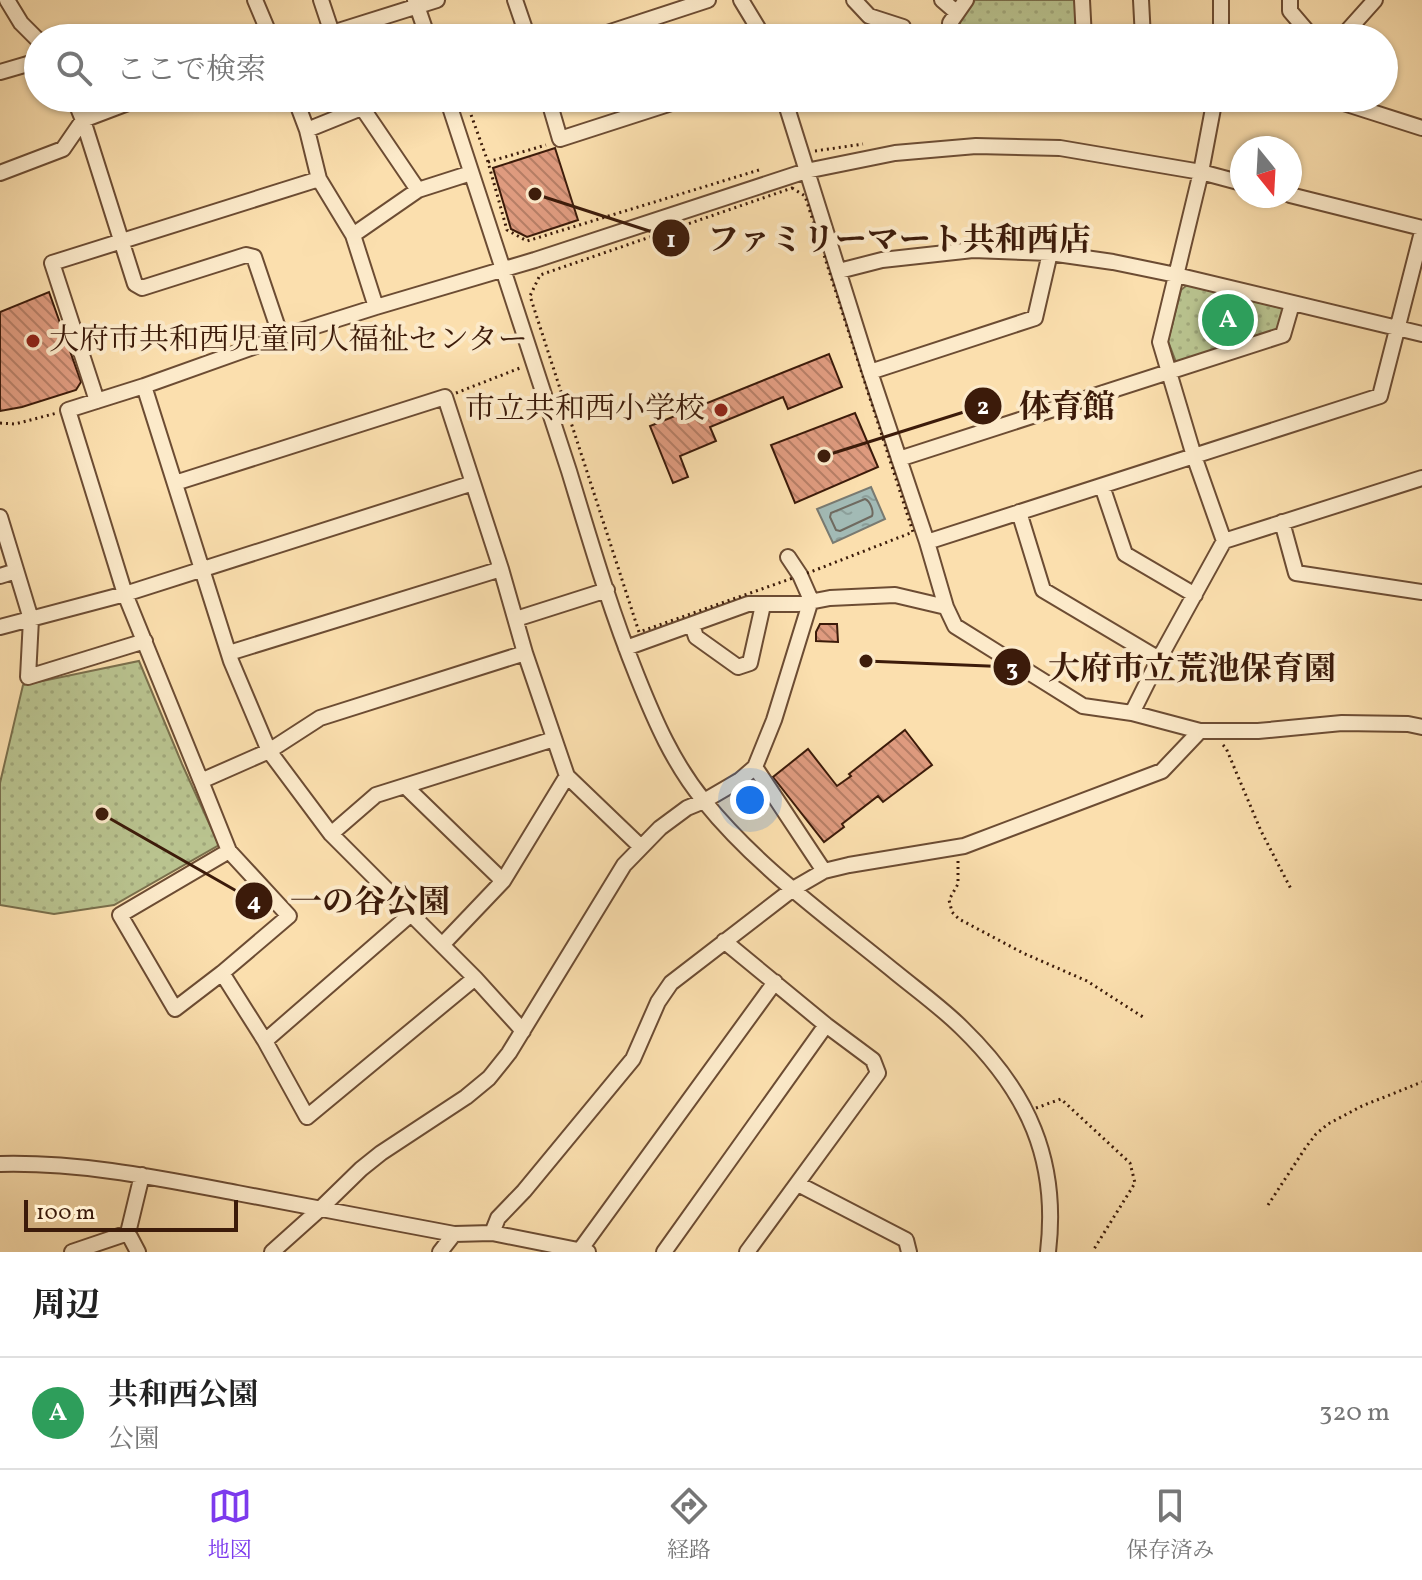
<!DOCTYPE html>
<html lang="ja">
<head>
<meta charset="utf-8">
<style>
	body { margin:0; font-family:Vollkorn,"Noto Serif JP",serif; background:#f6f6f6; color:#222 }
	.compass { position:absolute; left:1230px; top:136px; width:72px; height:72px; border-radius:50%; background:#fff; box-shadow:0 2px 6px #0004; rotate:162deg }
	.scale { position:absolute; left:24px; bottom:20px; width:214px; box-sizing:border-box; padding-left:8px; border:4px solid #3c1b0a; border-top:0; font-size:22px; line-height:28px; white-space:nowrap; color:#3c1b0a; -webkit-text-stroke:6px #fceaca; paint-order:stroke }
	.you { position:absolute; left:750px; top:800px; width:28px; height:28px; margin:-20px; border:6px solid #fff; border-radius:50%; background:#1a73e8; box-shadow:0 0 0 12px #1a73e833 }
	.badge { display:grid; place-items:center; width:52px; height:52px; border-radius:50%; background:#7c3aed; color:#fff; font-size:26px; font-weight:700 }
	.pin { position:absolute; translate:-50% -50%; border:4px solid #fff; box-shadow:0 2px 8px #0006 }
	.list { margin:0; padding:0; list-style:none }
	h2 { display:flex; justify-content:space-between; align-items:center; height:104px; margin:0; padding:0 32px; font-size:34px }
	h2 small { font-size:26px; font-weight:400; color:#767676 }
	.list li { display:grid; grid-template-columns:52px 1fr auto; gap:24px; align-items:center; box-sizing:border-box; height:112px; padding:0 32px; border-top:2px solid #e0e0e0 }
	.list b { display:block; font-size:30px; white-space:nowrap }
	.list p { margin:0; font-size:26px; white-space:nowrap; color:#767676 }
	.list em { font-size:26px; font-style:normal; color:#767676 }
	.icon { flex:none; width:44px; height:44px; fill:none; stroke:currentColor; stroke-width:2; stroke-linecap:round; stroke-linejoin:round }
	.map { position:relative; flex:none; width:1422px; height:1252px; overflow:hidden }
	.search { position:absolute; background:#fff; box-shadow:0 2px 6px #0004; left:24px; right:24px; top:24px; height:88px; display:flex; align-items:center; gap:20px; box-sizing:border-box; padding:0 28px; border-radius:44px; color:#767676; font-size:30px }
	.sheet { height:216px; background:#fff }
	nav { display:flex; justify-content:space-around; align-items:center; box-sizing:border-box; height:112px; border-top:2px solid #e0e0e0; background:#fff; font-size:22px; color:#767676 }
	nav a { display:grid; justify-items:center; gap:4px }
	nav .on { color:#7c3aed }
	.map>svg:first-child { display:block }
	.park { fill:url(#park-dots); stroke:#7a6f4c; stroke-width:2 }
	.water { fill:url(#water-ripples); stroke:#797a71; stroke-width:2 }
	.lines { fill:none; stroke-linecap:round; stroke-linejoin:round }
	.shore { stroke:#6f6a60; stroke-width:2 }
	.building { fill:url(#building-back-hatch); stroke:#3c1b0a; stroke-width:2 }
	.minor-casing { stroke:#6c4c33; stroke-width:18 }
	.path { stroke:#3c1b0a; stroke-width:3; stroke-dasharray:2 4; stroke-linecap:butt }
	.minor { stroke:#fceaca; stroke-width:14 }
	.poi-dot { fill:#8f2418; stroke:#fceaca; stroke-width:3 }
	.labels { text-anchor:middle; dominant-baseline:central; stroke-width:8; stroke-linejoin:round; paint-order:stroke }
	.poi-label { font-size:30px; fill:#3c1b0a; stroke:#fceaca; text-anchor:start }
	.leader { fill:none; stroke:#3c1b0a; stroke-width:3 }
	.callout-dot { fill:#3c1b0a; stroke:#fceaca; stroke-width:3 }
	.mark-label { font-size:24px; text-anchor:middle; font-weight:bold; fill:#fff }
	.callout-label { font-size:32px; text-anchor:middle; font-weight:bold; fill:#3c1b0a; stroke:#fceaca; stroke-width:8; stroke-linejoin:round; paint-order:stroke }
</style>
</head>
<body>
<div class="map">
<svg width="1422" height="1252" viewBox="0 0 1422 1252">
	<defs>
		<pattern id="park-dots" width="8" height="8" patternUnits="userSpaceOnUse" patternTransform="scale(2)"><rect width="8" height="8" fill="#b9c38f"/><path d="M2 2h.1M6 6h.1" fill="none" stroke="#a0a77a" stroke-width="1.8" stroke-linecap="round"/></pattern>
		<pattern id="water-ripples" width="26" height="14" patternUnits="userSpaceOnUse" patternTransform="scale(2)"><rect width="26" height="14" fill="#a2bab5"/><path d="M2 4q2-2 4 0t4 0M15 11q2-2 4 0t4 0" fill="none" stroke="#8c9f9a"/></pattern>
		<pattern id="building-back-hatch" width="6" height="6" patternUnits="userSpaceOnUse" patternTransform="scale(2)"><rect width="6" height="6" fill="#df9b7f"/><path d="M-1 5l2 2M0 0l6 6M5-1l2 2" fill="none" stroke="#b67e66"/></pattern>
	</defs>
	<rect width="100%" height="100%" fill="#fbdfae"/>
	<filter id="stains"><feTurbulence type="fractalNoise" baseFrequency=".0025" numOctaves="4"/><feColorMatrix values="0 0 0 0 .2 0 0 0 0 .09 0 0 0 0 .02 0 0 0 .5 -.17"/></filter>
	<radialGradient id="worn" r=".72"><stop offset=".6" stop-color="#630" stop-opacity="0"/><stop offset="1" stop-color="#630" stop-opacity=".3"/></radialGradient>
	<path class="park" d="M975 0H1075L1076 33 1071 37 963 35 959 30 960 20Z
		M1187 285 1281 308 1285 314 1281 326 1276 331 1176 362 1168 341 1181 290Z
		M139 661 182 764 219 845 114 905 54 914 0 905V783L23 685Z"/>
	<path class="water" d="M871 487 885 519 833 543 817 509Z"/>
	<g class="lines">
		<path class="shore" d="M865 499C870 501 874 511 872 516L840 531 836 530 830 517 831 513Z"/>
	</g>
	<path class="building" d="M555 148 578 220 527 237 511 229 493 168Z
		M49 292 81 382 76 390 22 407 0 411V312Z
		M829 354 842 387 788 409 783 397 710 427 716 441 680 456 688 477 673 483 650 426Z
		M855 413 878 467 795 503 771 445Z
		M820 624H837L838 642 816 641V632Z
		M905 730 932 765 883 802 878 796 842 824 844 827 824 842 773 777 808 749 837 786 851 776 849 774Z"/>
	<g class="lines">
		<g class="minor-casing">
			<path id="minor" d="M7 0 21 23 38 40
				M255 0 271 38
				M321 0 332 33 437 0
				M415 0 428 38
				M515 0 528 38
				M741 0 764 38
				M854 0 869 16 903 27 906 38
				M942 0 956 12
				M1082 0 1084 38
				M1141 0 1143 38
				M1221 0V38
				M1290 0V11L1313 38
				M592 38 708 0
				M951 38 950 23 966 0
				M1341 38 1375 0
				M0 72 38 61
				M74 98 83 120 135 284 142 288 246 255 254 257 281 337
				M295 98 307 130 319 179 353 235 376 307
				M447 98C487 222 529 346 569 471 590 540 610 609 637 676 655 721 673 763 704 801 757 867 829 918 895 972 917 990 942 1008 962 1028 1028 1092 1059 1160 1048 1252
				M548 98 560 139 687 98
				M784 98 870 372 927 542 946 607
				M1215 98 1201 172 1160 342 1194 456 1224 541
				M1328 98 1422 128
				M307 130 359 109H363L418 190
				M0 173 63 149 83 120 141 98
				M1290 195 1422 228
				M353 235 418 190 471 173
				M839 271 882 260 973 250 1050 253 1113 262 1176 275 1422 334
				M870 372 1035 318 1050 253
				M144 386 231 661 269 751 331 834 475 978 523 1031
				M97 401 52 263 319 179
				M899 459 1283 335 1292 304
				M175 483 445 397 501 569 525 653
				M1102 486 1125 554 1195 595
				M1019 512 1043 590 1159 659
				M0 517 31 619 28 677 145 641
				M1282 522 1296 573 1422 592
				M927 542 1380 396 1422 232
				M0 576 16 571
				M516 619 607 590
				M692 625 696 637 738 667 750 663 763 605
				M0 627 125 594 473 483
				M626 648 748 604H799L830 598 895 595 946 607 955 626 1083 706 1132 713 1200 731H1258L1342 723 1408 724 1422 727
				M229 653 501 569
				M1132 713 1159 659 1224 541 1422 478
				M755 767 824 871
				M201 781 229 851
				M405 786 503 881
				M331 834 376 795 554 739
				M641 847 567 776 525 653 320 718 269 751 201 781 125 594 68 410 144 386 281 337 376 307 535 260 806 171 895 153 976 146 1060 148 1201 172 1242 183
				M229 851 289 916 222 973 175 1009 120 915Z
				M724 941 826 1025 873 1060 878 1073 747 1252
				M442 945 503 881 567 776
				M222 973 265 1041 411 914
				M265 1041 307 1117 475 978
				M0 1164C81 1162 158 1178 237 1193 309 1207 382 1220 454 1234L492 1233 588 1252
				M798 1184 906 1240 909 1252
				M492 1233 498 1218 524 1191 633 1059 658 1002 671 983 793 889 824 871 849 865 964 846 1162 771 1200 731
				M580 1250 775 982
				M72 1252 128 1233
				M138 1252 128 1233 142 1175
				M272 1252 320 1209 361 1169 381 1153 466 1097 489 1078 509 1053 624 865 660 828 687 808 704 801 740 780 755 767 774 720 811 600 800 575 788 557
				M440 1252 454 1234
				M664 1252 826 1025"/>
		</g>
		<path class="path" d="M465 98 488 162 507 230 527 241 759 170
			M815 151 863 144
			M488 162 546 145
			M792 188 805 196 913 532 813 571 639 632 530 296 540 275Z
			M456 393 520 368
			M0 423 15 424 57 413
			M1223 745 1226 748 1261 831 1291 889
			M958 861V884L949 900 952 912 959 919 1023 953 1087 981 1143 1017
			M1036 1108 1061 1099 1130 1163 1135 1183 1094 1249
			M1268 1205 1306 1147 1316 1134 1328 1124 1362 1106 1422 1082"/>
		<use href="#minor" class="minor"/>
	</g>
	<g class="poi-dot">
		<circle cx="33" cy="341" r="8"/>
		<circle cx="721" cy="410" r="8"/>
	</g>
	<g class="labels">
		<g class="poi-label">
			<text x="49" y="341">大府市共和西児童同人福祉センター</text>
			<text x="705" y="410" text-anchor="end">市立共和西小学校</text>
		</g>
	</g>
	<path class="leader" d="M535 194L671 238M824 456L983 406M866 661L1012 667M102 814L254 901"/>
	<g class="callout-dot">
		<circle cx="535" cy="194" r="8"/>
		<circle cx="824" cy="456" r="8"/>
		<circle cx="866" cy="661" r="8"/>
		<circle cx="102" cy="814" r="8"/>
		<circle cx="671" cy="238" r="20"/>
		<circle cx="983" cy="406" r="20"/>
		<circle cx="1012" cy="667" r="20"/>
		<circle cx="254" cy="901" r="20"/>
	</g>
	<g class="mark-label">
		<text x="671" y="247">1</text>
		<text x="983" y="414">2</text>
		<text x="1012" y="676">3</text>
		<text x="254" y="909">4</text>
	</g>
	<g class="callout-label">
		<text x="899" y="250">ファミリーマート共和西店</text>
		<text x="1067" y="417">体育館</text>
		<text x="1192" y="679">大府市立荒池保育園</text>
		<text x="370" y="912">一の谷公園</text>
	</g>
	<rect width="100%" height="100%" filter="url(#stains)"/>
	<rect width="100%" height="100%" fill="url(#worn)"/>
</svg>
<svg class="compass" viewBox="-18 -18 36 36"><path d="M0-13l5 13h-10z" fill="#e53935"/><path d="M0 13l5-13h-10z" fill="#767676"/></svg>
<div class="scale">100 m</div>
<div class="you"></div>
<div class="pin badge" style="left:1228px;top:320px;background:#2e9e5b">A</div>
<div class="search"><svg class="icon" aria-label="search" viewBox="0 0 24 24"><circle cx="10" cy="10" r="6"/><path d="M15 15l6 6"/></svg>ここで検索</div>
</div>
<section class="sheet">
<h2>周辺<small></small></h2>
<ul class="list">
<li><span class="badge" style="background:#2e9e5b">A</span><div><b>共和西公園</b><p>公園</p></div><em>320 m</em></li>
</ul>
</section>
<nav>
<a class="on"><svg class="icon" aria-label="map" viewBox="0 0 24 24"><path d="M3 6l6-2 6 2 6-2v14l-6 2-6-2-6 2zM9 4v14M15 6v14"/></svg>地図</a>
<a><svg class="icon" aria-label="directions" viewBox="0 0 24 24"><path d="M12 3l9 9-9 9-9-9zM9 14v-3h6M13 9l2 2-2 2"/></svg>経路</a>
<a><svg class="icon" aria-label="saved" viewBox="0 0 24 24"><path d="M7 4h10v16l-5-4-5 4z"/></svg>保存済み</a>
</nav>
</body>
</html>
